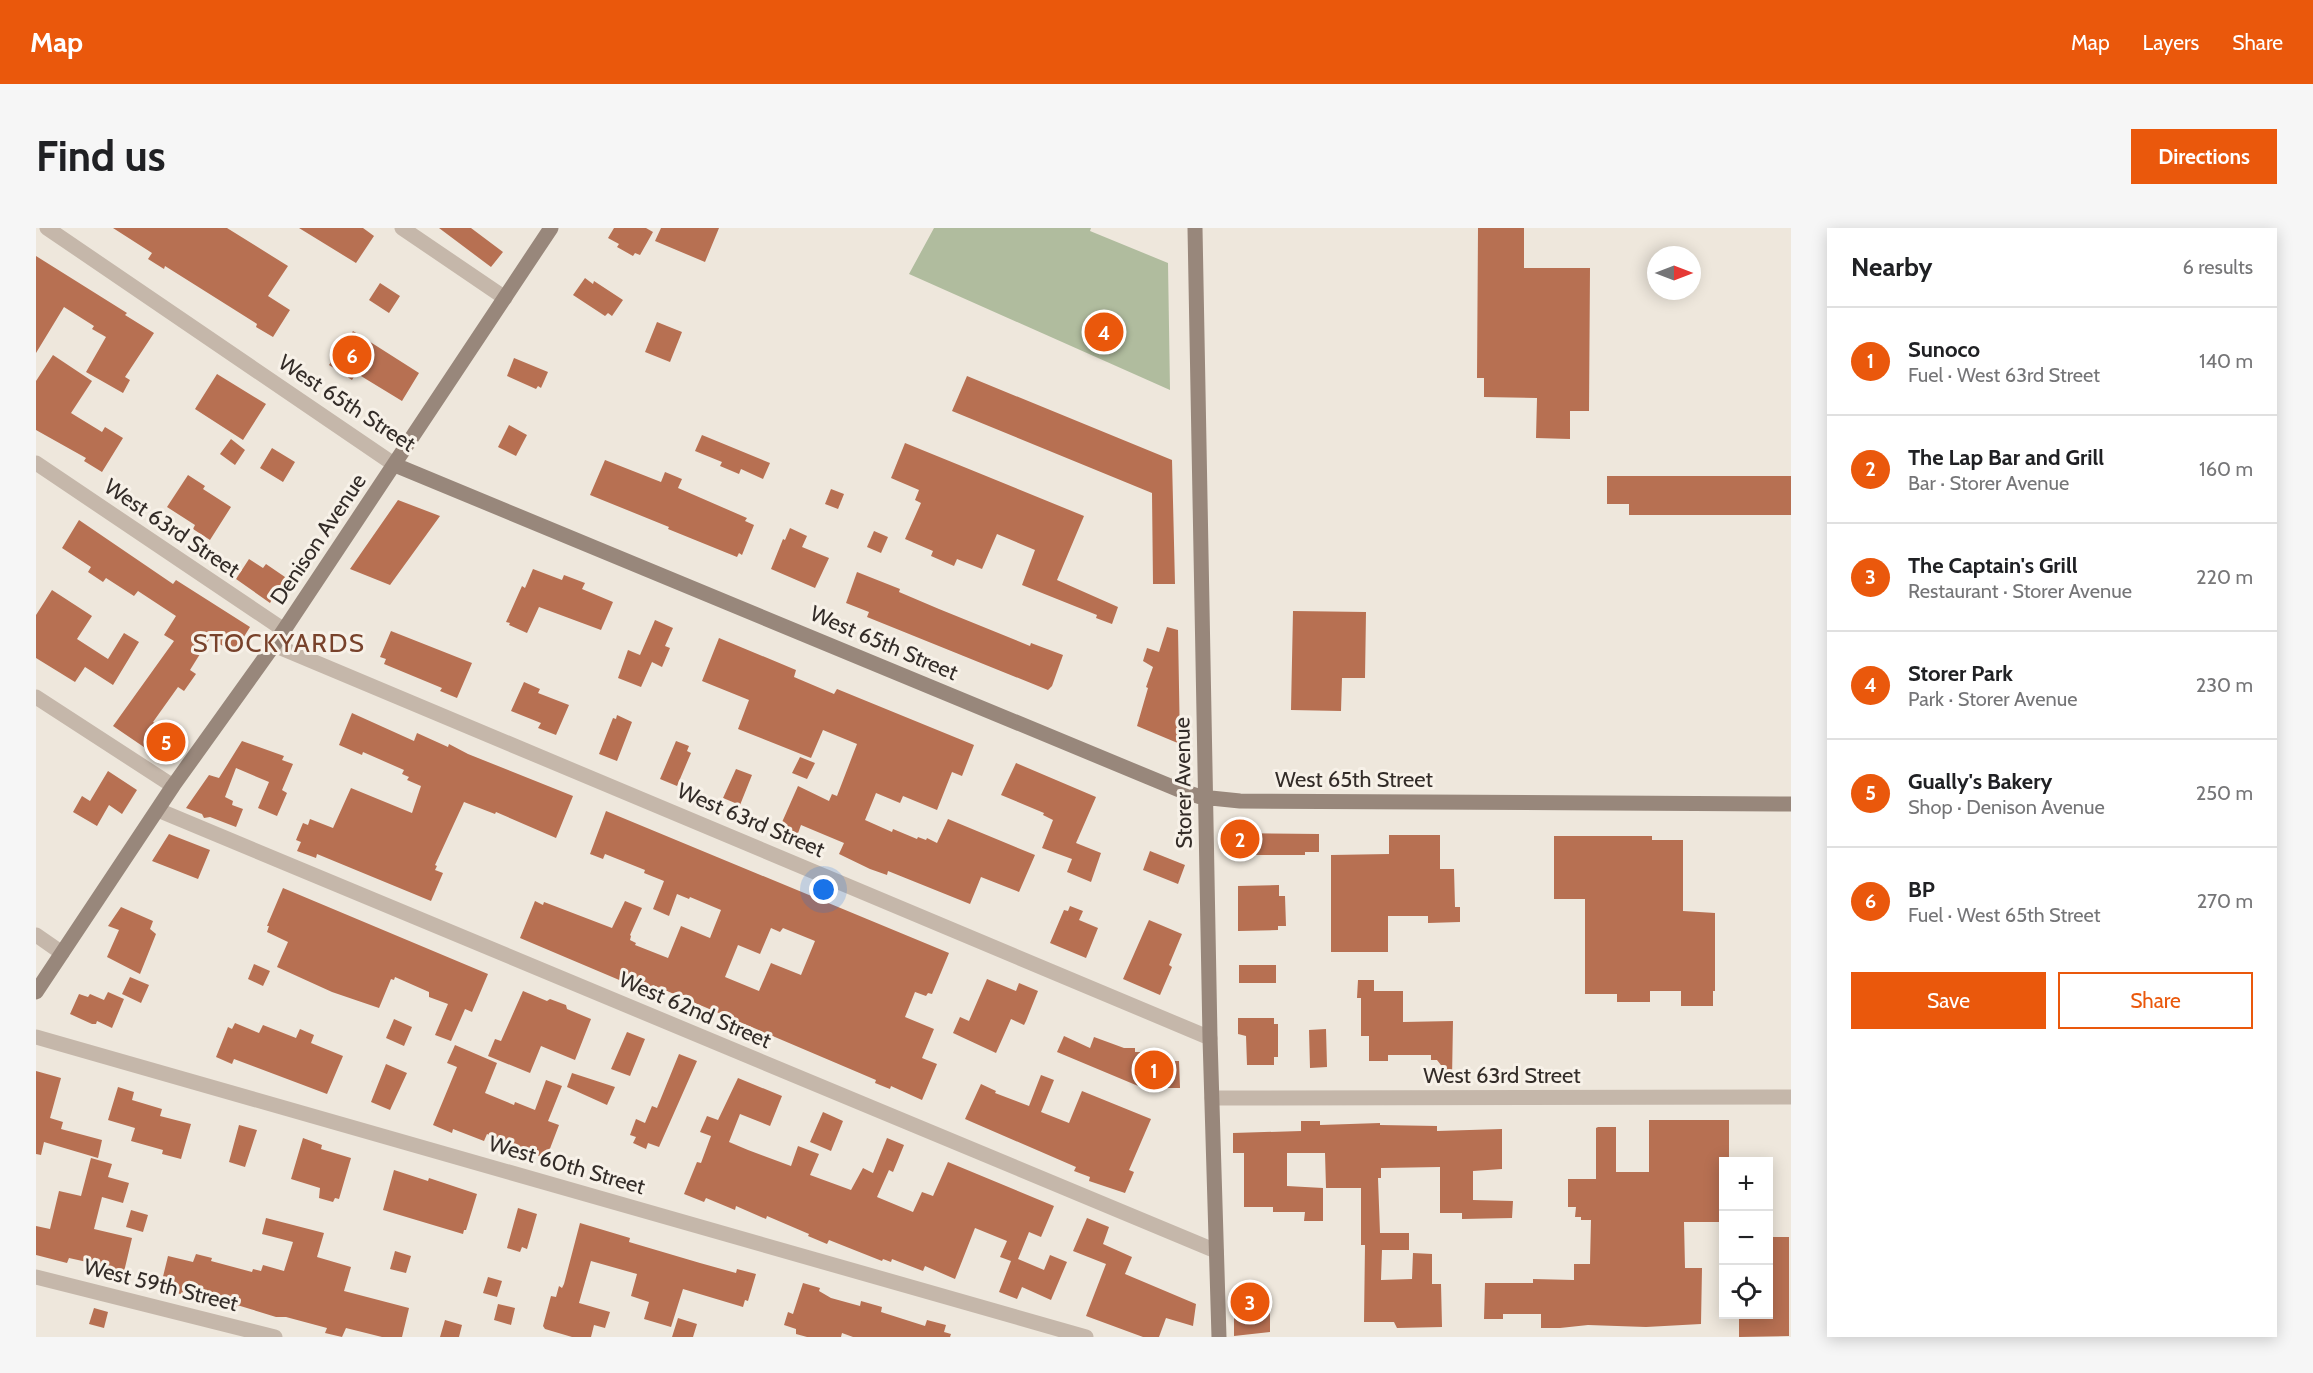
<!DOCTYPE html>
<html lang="en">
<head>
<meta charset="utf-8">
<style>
	body { margin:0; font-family:Cabin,sans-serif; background:#f6f6f6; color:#202124 }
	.controls { position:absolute; right:18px; bottom:18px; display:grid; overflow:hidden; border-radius:0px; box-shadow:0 3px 15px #0003 }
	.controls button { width:54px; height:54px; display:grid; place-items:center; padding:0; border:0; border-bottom:2px solid #e0e0e0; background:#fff; color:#202124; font:30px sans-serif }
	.compass { position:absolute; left:1611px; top:18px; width:54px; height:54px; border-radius:50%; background:#fff; box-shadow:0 3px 15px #0003; rotate:90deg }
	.you { position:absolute; left:788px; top:662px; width:21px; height:21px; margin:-15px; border:4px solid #fff; border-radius:50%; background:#1a73e8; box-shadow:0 0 0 9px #1a73e833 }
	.badge { display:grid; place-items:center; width:39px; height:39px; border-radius:50%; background:#ea580c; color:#fff; font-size:20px; font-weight:700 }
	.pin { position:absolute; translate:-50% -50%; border:3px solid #fff; box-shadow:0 2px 6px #0006 }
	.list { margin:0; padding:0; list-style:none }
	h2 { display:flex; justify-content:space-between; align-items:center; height:78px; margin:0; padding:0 24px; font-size:26px }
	h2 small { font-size:20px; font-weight:400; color:#757577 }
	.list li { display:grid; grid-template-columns:39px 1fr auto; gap:18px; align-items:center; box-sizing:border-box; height:108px; padding:0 24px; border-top:2px solid #e0e0e0 }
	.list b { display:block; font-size:22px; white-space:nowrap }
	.list p { margin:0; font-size:20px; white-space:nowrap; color:#757577 }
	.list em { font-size:20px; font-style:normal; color:#757577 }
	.actions { display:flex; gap:12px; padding:18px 24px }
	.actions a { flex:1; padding:14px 0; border:2px solid #ea580c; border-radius:0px; text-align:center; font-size:21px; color:#ea580c }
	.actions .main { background:#ea580c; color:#fff }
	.icon { flex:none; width:33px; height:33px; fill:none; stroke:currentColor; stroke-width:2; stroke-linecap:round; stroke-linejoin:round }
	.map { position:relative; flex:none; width:1755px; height:1109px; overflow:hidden; border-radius:0px }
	header { display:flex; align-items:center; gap:36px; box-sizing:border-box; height:84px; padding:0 30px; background:#ea580c; color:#fff }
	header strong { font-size:28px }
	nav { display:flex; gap:33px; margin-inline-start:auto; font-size:21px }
	.intro { display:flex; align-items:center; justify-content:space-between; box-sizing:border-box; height:144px; padding:0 36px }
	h1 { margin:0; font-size:42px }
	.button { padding:15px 27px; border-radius:0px; background:#ea580c; color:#fff; font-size:21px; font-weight:700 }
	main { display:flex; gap:36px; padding:0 36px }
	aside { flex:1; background:#fff; border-radius:0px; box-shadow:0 3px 15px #0003 }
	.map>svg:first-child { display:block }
	.green { fill:#b0bc9e }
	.building { fill:#b77052; fill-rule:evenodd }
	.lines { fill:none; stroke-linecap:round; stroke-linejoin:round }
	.street { stroke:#c5b7aa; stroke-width:15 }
	.secondary { stroke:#98877b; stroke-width:15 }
	.labels { text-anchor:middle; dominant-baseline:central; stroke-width:6; stroke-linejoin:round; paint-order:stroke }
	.street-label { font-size:22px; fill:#332c28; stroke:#f7f1e8 }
	.quarter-label { font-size:26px; letter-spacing:1.5px; fill:#78422b; stroke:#f7f1e8 }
</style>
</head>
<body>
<header>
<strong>Map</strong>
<nav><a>Map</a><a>Layers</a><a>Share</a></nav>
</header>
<div class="intro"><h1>Find us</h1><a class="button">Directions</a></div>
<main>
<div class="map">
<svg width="1755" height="1109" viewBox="0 0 1755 1109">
	<rect width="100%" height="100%" fill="#eee7dc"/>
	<path class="green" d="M898 0H1055L1054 3 1132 35 1134 162 873 46Z"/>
	<path class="building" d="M77 0H191L252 38 232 68 254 82 237 109 220 99 221 96 129 38 128 41 112 31 116 25Z
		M263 0H327L338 8 320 35Z
		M403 0H435L467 24 455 39Z
		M578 0H610L617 4 604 27 599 25 597 28 581 19 583 16 572 10Z
		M625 0H683L669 34 619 13Z
		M1442 0H1488V40H1554L1553 183H1534V211L1500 210 1501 170 1448 169V150H1441Z
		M0 28 91 85 89 87 118 105 89 149 94 152 87 165 50 144 70 109 56 101 58 98 28 79 0 125Z
		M549 50 557 56 558 53 587 72 576 88 572 85 569 88 537 67Z
		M344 55 364 68 353 85 333 72Z
		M621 94 646 104 634 134 609 124Z
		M317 103 383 145 366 173 320 145 316 152 293 137Z
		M17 127 56 153 35 185 66 204 69 199 87 210 66 244 48 233 50 230 0 202V153Z
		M478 130 512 144 505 160 502 158 500 161 471 148Z
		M181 146 230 176 207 212 159 181Z
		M931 148 1136 232 1139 356H1117L1116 265 916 183Z
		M473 197 491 207 480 228 462 219Z
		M666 207 734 235 727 251 705 241 703 246 684 238 686 234 659 223Z
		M195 211 209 222 199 237 184 226Z
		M869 215 1048 288 1021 352 1082 379 1076 396 1060 390 1061 387 986 357 999 322 961 306 946 341 921 331 918 338 895 328 897 323 869 311 885 275 879 272 883 262 855 250Z
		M236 220 259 234 247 254 224 240Z
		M569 232 625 254 629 244 646 251 642 260 711 290 709 293 718 297 706 327 703 325 701 329 632 301 633 299 554 267Z
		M152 247 169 258 167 261 195 279 174 312 157 301 159 297 131 279Z
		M1571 248H1755V287H1593V276H1571Z
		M795 261 808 266 802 281 789 276Z
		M362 272 404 288 354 357 314 341Z
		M43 292 137 356 140 352 214 399 198 425 174 410 154 442 160 446 148 463 142 459 117 494 142 510 127 532 77 498 138 413 128 407 140 388 102 363 98 368 70 350 67 354 52 344 55 339 26 320Z
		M754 300 771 308 766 319 793 330 779 360 735 341 747 311 749 312Z
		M838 303 852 309 845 325 831 319Z
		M213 331 227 340 230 336 249 349 234 375 200 351Z
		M497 341 526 352 528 347 549 355 546 361 577 374 565 402 503 379 491 405 473 397 474 395 470 394 486 358 489 360Z
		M821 344 864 361 863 364 903 381 994 418 995 415 1027 427 1016 458 1012 462 831 389 833 384 810 375Z
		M16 362 56 388 41 411 72 431 88 405 103 414 77 457 49 439 39 454 0 430V387Z
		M1257 383 1330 384 1329 450H1306L1305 483 1255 482Z
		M619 392 637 400 629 418 634 420 626 439 616 434 605 459 582 450 592 422 604 427Z
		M1131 399 1142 402 1144 516 1101 498 1112 460 1110 459 1117 439 1107 433 1111 420 1123 424Z
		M355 403 436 435 421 470 404 463 406 460 348 436 350 431 344 429Z
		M683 410 760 442 758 449 798 466 801 461 938 517 926 548 916 544 901 582 867 568 864 575 840 565 829 592 856 604 857 601 881 611 882 609 890 612 891 610 901 615 912 591 999 627 983 664 945 649 934 676 852 643 851 647 834 641 803 626 808 615 765 597 761 608 743 601 762 558 793 573 796 566 801 568 821 516 787 502 775 530 702 501 713 472 666 453Z
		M488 454 504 461 502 465 533 477 520 507 502 500 505 495 475 483Z
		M316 485 378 513 381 505 412 519 413 516 432 526 537 568 520 610 460 584 459 586 428 574 399 637 401 638 399 642 407 645 395 673 281 626 280 630 261 623 265 614 260 612 267 595 272 597 274 591 297 600 315 560 376 585 385 558 371 552 373 549 366 546 368 542 327 524 326 527 303 517Z
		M581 487 596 494 581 533 563 526 577 490 580 491Z
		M206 513 248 528 246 532 257 536 246 562 251 565 241 588 222 580 233 554 200 540 189 569 197 573 196 577 207 581 200 599 174 589 168 590 166 586 150 580 173 547 183 550Z
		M640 513 653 518 651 523 655 525 641 558 624 551Z
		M764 529 779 535 771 551 756 545Z
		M980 535 1060 569 1040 615 1065 625 1055 654 1031 644 1036 631 1006 620 1017 592 1007 587 1008 585 965 567Z
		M700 541 716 547 704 577 687 570Z
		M72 543 101 562 86 586 73 577 61 598 37 584 46 568 54 573Z
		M570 583 913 725 896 766 892 765 890 768 879 764 869 789 898 801 886 830 901 836 886 872 855 858 854 861 839 855 840 852 617 757 614 765 484 710 499 673 507 677 508 674 576 700 589 673 606 680 594 707 595 708 594 712 600 715 599 717 632 730 645 698 674 710 685 682 654 669 653 671 641 666 633 688 617 681 628 653 608 645 609 642 569 626 567 631 554 626ZM735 700 744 704 747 700 779 713 765 747 735 735 723 763 689 749 702 717 724 726Z
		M1197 605 1283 606V624H1269V627H1192V611Z
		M133 606 174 622 162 651 116 633Z
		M1353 607H1404V641H1418L1419 679H1424V694L1392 695V688H1352V724H1295V627L1353 626Z
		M1518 608H1616V612H1647V683L1679 685V763H1677V778H1645V763H1614V774H1581V766H1549V671H1518Z
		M1114 623 1149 637 1142 656 1107 642Z
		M1243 657V668H1249L1250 698H1242V702L1202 703V658Z
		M247 660 452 746 436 784 429 781 415 813 399 807 412 776 393 769V764L359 749 358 752 355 751 343 780 296 764 241 739 252 714 231 704 233 698H231Z
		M1034 678 1047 683 1043 692 1062 700 1050 730 1014 715 1028 682 1032 683Z
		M85 679 117 693 114 701 120 706 104 746 71 729 83 702 72 698Z
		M1113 692 1146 706 1133 737 1136 739 1124 767 1087 751Z
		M218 736 234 743 227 758 212 751Z
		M1203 737H1240V755H1203Z
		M94 749 113 757 105 775 86 766Z
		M951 751 980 763 983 755 1002 763 990 793 988 797 975 791 960 825 917 805 924 789 933 793Z
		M1322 752H1338V763H1367V794L1417 793 1416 851 1401 832H1395V827H1352V833H1333V808H1325V770H1321Z
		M487 763 511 773 514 771 530 777 531 781 555 791 539 832 505 818 494 845 452 828 459 811 465 813Z
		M72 764 88 771 76 800 61 793 60 796H56L34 786 43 766 52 769 54 766 68 772Z
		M1202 790H1238V796H1242V829H1238V837H1211L1210 808 1202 806Z
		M358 791 376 799 368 818 350 810Z
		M199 795 223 805 227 797 260 810 264 801 278 807 275 815 307 828 291 866 198 831 196 836 180 829 192 799 196 801Z
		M1290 801 1291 839 1274 840 1273 802Z
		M591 804 609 811 594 848 575 841Z
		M1028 808 1054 820 1058 809 1088 820H1099V824H1104L1105 833H1143L1144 860H1107L1021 824Z
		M419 817 461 835 449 865 478 877 479 874 499 882 510 852 526 858 512 893 523 897 510 931 451 906 448 913 417 901 416 905 397 897 421 839 411 835Z
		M643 826 661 833 623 919 612 915 610 921 597 915 600 909 594 907 600 891 609 895 616 878 621 880Z
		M350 836 371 845 354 882 335 874Z
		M0 843 25 850 14 890 27 894 25 901 66 912 62 930 8 914 5 927 0 926Z
		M536 845 579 859 571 877 531 859Z
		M1005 847 1018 852 1005 884 1033 895 1046 863 1115 891 1093 942 1098 944 1089 965 1053 953 1054 949 1038 943 1040 939 929 891 945 856 960 863 959 865 993 878Z
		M702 850 746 868 734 898 704 886 693 914 712 922 755 938 762 918 783 926 774 947 815 962 827 940 837 945 851 910 868 917 857 944 853 942 841 969 877 984 886 964 897 968 912 934 1018 978 1005 1009 993 1004 982 1031 1008 1042 1014 1027 1031 1034 1015 1072 986 1059 981 1071 963 1064 975 1033 964 1029 971 1013 939 1000 919 1051 889 1038 887 1043 856 1031 855 1034 847 1031 846 1033 793 1012 791 1016 772 1008 773 1006 731 988 730 991 700 978 699 982 670 970 668 974 648 966 661 934 665 935 675 908 664 904 671 888 682 892Z
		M82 859 98 864 96 872 126 881 124 888 155 896 145 931 126 926 127 922 95 913 99 900 72 892Z
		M787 884 807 893 795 923 774 914Z
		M1613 892H1693V933H1688V994H1648L1649 1040H1666L1665 1096 1610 1099 1552 1097 1524 1100H1505V1086H1467V1091H1448L1449 1055H1497V1051L1538 1052V1036H1554L1555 992H1545V989H1539L1540 979H1532V951H1560V900L1562 899H1580V944H1613Z
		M1265 893H1284V897L1344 895V897L1401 898V903L1466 901V941L1437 943V972L1477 973 1476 990 1426 991V985H1404V939L1345 940V950H1342L1344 1005H1373V1022H1346L1345 1052 1376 1051 1377 1025 1396 1026V1056H1405L1406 1099 1361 1100 1358 1094H1328L1329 1017H1325V960H1290L1289 925H1251V958L1287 960V993H1268L1269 984H1237V979H1208V925H1197V905L1265 903Z
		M203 897 221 902 209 939 193 934Z
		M267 910 286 917 285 921 315 930 303 971 299 970 297 974 283 970 284 960 255 951Z
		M55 930 76 936 72 949 93 955 87 975 66 969 58 1001 96 1010 87 1048 68 1043 69 1038 33 1030 31 1035 0 1027V998L14 1001 23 963 45 968Z
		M358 942 392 953 393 950 441 966 430 1002H428L427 1006 347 982Z
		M482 980 501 986 491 1021 486 1019 484 1024 471 1020Z
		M95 982 112 987 107 1004 90 999Z
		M230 990 288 1005 281 1029 315 1039 308 1063 373 1080 366 1109H346L310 1100 306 1109 289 1105 291 1100 250 1089H240L201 1077V1080L124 1061 132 1028 157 1034 160 1026 176 1030 175 1033 216 1044 217 1041 225 1043 227 1037 248 1043 257 1014 226 1006Z
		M1051 990 1073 999 1067 1016 1096 1029 1089 1046 1160 1076 1157 1098 1130 1090 1123 1109H1107L1050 1088 1070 1036 1037 1023Z
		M544 995 594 1010 593 1014 664 1035 700 1045 701 1041 720 1046 712 1073 709 1072 707 1079 647 1061 635 1099 608 1091 613 1074 595 1068 601 1046 555 1033 543 1075 574 1084 569 1100 558 1097 555 1109H536L509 1101 507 1098 515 1068 520 1069 523 1058 526 1060 528 1056Z
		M1732 1009H1753V1108L1703 1109V1086H1732Z
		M359 1023 375 1028 370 1045 354 1041Z
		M452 1049 466 1053 461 1069 447 1065Z
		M767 1055 784 1060 783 1063 795 1070 824 1078 825 1073 846 1079 845 1084 889 1098 891 1092 910 1097 908 1104 915 1106 914 1109H817L806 1105 805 1109H771L760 1106V1101L748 1097 752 1084 757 1086Z
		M1198 1068 1234 1071V1104L1198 1108Z
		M462 1076 479 1080 475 1097 458 1092Z
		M58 1080 72 1084 68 1100 53 1096Z
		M642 1090 661 1096 657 1109H636Z
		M409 1092 426 1097 423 1109H404Z"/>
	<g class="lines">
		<path class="street" d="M11 0 359 237
			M366 0 469 70
			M0 235 248 402
			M238 417 1174 810
			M0 469 137 558
			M122 582 1180 1023
			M0 707 26 725
			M0 809 1050 1109
			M1176 870 1755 869
			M0 1049 239 1109"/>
		<path class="secondary" d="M1159 0 1174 810 1183 1109
			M359 237 1146 563 1165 569 1204 573 1755 576
			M0 764 137 558 238 417 515 0"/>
	</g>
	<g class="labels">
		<g class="street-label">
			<text transform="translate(311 175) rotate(33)">West 65th Street</text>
			<text transform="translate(136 300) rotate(34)">West 63rd Street</text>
			<text transform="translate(282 311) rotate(-56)">Denison Avenue</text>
			<text transform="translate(848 415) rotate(23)">West 65th Street</text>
			<text x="1318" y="551">West 65th Street</text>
			<text transform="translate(1147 555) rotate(-91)">Storer Avenue</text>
			<text transform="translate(715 592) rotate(23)">West 63rd Street</text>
			<text transform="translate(659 782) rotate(23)">West 62nd Street</text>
			<text x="1466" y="847">West 63rd Street</text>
			<text transform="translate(531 937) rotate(16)">West 60th Street</text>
			<text transform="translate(125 1057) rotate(14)">West 59th Street</text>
		</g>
		<g class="quarter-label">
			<text x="243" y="415">STOCKYARDS</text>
		</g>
	</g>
</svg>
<div class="controls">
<button>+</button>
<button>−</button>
<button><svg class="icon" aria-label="locate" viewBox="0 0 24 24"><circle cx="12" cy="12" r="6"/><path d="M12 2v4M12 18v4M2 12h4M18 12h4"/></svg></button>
</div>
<svg class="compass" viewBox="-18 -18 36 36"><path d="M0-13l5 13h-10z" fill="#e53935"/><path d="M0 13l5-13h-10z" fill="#757577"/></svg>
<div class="you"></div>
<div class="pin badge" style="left:1118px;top:842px">1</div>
<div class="pin badge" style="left:1204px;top:611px">2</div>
<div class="pin badge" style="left:1214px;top:1074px">3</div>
<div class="pin badge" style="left:1068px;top:104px">4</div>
<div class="pin badge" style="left:130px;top:514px">5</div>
<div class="pin badge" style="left:316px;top:127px">6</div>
</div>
<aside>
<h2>Nearby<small>6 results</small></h2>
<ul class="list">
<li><span class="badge">1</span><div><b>Sunoco</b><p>Fuel · West 63rd Street</p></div><em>140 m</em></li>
<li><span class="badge">2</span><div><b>The Lap Bar and Grill</b><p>Bar · Storer Avenue</p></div><em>160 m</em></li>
<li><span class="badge">3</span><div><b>The Captain's Grill</b><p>Restaurant · Storer Avenue</p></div><em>220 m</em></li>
<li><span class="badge">4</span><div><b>Storer Park</b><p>Park · Storer Avenue</p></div><em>230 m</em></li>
<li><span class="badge">5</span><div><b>Gually's Bakery</b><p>Shop · Denison Avenue</p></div><em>250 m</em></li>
<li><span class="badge">6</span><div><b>BP</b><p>Fuel · West 65th Street</p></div><em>270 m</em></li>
</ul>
<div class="actions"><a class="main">Save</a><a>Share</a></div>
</aside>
</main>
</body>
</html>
